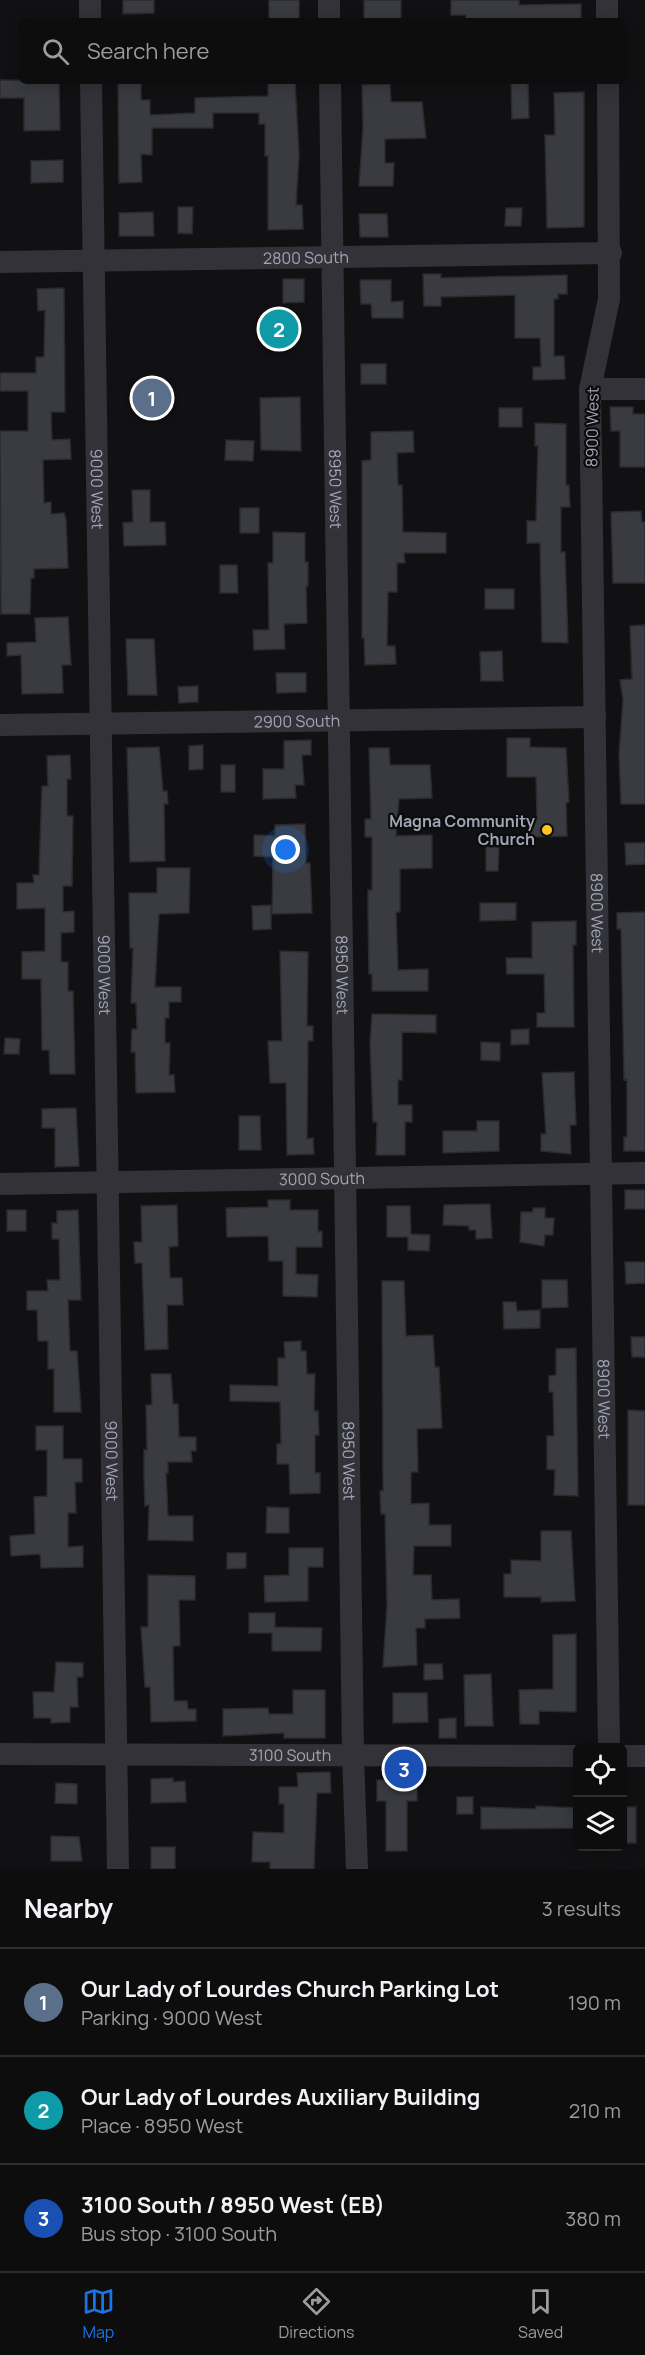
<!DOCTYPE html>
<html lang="en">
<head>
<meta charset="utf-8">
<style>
	body { margin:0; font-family:Manrope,sans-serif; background:#161617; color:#f1f3f6 }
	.controls { position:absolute; right:18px; bottom:18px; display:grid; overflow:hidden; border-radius:9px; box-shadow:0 3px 15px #0003 }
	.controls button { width:54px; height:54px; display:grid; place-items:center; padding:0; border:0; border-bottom:2px solid #2d2d2e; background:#0d0d0e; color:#f1f3f6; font:30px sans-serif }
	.you { position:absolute; left:286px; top:850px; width:21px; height:21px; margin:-15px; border:4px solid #fff; border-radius:50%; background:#1a73e8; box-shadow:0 0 0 9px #1a73e833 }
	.badge { display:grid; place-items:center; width:39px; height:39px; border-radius:50%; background:#1a73e8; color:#fff; font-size:20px; font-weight:700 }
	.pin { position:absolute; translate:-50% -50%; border:3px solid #fff; box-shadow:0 2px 6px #0006 }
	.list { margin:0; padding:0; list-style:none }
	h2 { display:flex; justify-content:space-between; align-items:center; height:78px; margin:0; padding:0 24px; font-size:26px }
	h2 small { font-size:20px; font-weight:400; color:#9a9c9e }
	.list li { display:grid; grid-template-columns:39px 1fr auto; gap:18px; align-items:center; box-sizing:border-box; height:108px; padding:0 24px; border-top:2px solid #2d2d2e }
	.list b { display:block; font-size:22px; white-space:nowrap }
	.list p { margin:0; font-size:20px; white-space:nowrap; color:#9a9c9e }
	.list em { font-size:20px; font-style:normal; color:#9a9c9e }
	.icon { flex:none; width:33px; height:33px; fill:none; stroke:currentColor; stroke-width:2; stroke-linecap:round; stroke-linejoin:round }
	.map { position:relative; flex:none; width:645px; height:1869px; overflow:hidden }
	.search { position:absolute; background:#0d0d0e; box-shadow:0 3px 15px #0003; left:18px; right:18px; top:18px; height:66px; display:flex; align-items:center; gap:15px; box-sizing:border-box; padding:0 21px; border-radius:9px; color:#9a9c9e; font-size:22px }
	.sheet { height:402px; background:#0d0d0e }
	nav { display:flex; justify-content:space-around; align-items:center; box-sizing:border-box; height:84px; border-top:2px solid #2d2d2e; background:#0d0d0e; font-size:16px; color:#9a9c9e }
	nav a { display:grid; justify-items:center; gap:3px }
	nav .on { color:#1a73e8 }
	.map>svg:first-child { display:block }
	.building { fill:#3a3b41; stroke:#2b2b2f; stroke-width:1.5 }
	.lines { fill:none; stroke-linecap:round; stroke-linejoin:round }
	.minor { stroke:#323238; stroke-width:22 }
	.poi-dot { fill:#ffc41d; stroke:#0c0c0e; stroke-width:2 }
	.labels { text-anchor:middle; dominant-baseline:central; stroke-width:4.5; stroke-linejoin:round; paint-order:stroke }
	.street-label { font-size:16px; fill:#a1a6b5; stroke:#0c0c0e }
	.poi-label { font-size:16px; font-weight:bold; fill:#a1a6b5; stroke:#0c0c0e; text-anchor:end }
</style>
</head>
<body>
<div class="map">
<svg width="645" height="1869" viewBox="0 0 645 1869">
	<rect width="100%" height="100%" fill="#111113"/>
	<path class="building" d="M123 0H154V13L123 14Z
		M269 0H299V21H269Z
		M364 0H401V21H364Z
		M451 0H519V5L581 4V21H466V15H451Z
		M0 80 59 81 60 130 24 131V98H0Z
		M118 81H141V100H150V115L195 113V98L268 96V81H295L299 155 296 205H302L303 229 268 230V156H265V124H259V113H213V128H152V155L141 154 142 182 119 183Z
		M511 81H528L529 118 512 119Z
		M390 84 391 102H422L426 138 385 139V163H394L393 186H359L363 128 362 85Z
		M584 92V227L547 228 545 135H555L554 93Z
		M63 160V182L31 183V161Z
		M178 207H193L192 234 178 233Z
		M506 208H522L521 226H505Z
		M153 212 154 236H119V213Z
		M359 214H387L388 237H360Z
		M423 274H441V278L567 275V294H558V299H554V356H564L565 379 533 380V367H541L540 338H515V295L441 297V306H424Z
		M283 279H304V302L283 303Z
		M360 280H391V302L403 301V318H372L371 304H361Z
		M64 288 65 412H51L52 440 70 439 71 459 43 460 44 503 51 502V514L64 513 66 519 68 568 34 569V578H31L30 614H1L0 431H28V391H0V373H36V357H44L45 310 38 311 37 289Z
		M361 364H386V384H361Z
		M300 397 301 451 261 450 260 398Z
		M610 407H633V414H645V467H620V431H611Z
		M499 408H522V427H499Z
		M535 423 566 424V485H569L570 507H561V552H565L568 643 542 642 540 543H527V521H536L538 446H535Z
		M413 431 414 452 397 453 398 485H402L403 532 446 533V553H404L405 563H397V592H388L387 646H395L396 664 365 665 364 638H362V461L371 460V432Z
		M226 440 254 441 253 461 225 460Z
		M132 490H150V522H165L166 545 124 546 123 523 133 522Z
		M240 508H259V533H240Z
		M641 511 642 522H645V583H613L611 512Z
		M273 532 305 533V562H308V586H306L307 623 284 624 285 649 254 650 253 630H269L268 563H273Z
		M220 565H237L238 593H220Z
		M485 589H514V609H485Z
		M68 617 71 665H62L63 693 22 694 21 655 7 656V643L36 642 35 618Z
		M645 625V804H621L619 754 623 700 620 680 632 679 630 626Z
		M126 639H154L157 695H128Z
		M502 651 503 681H481L480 652Z
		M276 673H306V692L277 693Z
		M198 686V702L179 703 178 687Z
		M507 738H530V747L566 748 569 802 566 803 567 836 530 837 529 817H537L536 777H507Z
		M311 740V755H302L304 785H295L296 798 263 799V769H284V741Z
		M203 745V769L189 770V746Z
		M159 747 163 791H167L168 804H164L165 861 130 862 127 748Z
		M369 748H389L390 765H430L432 798 399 799 396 836 432 835V868L400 869V912H396L398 970 428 969V991H372V974H369L368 912V890H372V837H365V819H371Z
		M70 755 71 779H67V816H73L72 886H63V912L74 911V932L61 933V962H68V991H73L75 1074H50L49 1050H42L41 979H22V952L45 951V908L17 909V883H34L33 875H39L42 786H48L47 756Z
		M221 765H235V792H221Z
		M305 824 306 863H310L312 913 272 914 273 857 254 856V835L275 836V825Z
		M625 843H645V864L626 865Z
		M486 847H499L498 871H486Z
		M157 868H190L189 913 159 914 157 949 155 987H181V1002H169V1018H165V1043H170L169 1075H174L175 1092 136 1093 135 1052H131L132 1029H137L136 1003H131L133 948H130L129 893H157Z
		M480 903H516V920L480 921Z
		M271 905V929L253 930 252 906Z
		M645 912V1151H624V1137H627V1079L624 1080 621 929H617V913Z
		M576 921V945H573L574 1027H537V1013H545L544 974H507L506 958H532V922Z
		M280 951 308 952 307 1026H313V1041H308L307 1139 313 1138 314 1154 287 1155 286 1083H270L268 1041H282Z
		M372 1014 436 1015V1033L402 1032V1080H398V1105H412V1122H405V1155H376L377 1122H373L370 1044Z
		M529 1029V1044L511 1045V1030Z
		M5 1038 20 1039 19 1054H4Z
		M481 1042 500 1043V1061L481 1060Z
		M574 1072 576 1125H570L571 1154 541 1151V1134H546L542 1073Z
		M76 1108 79 1166 55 1167V1128H42V1109Z
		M239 1116H260L261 1150H239Z
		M477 1121H499V1151L443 1153V1131H477Z
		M625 1190H645V1209H625Z
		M268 1200H290V1210H318V1232L322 1231V1247H296V1274L318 1275 317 1297 283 1296V1261H269L268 1236 227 1237 226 1208 268 1207Z
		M490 1204 492 1238 476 1239V1230H469V1226L443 1225 444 1205Z
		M177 1205 178 1246 169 1247 170 1278H182L183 1305H167L168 1349 145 1350 142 1263H135L134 1242H142L141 1206Z
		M387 1206H410L411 1234 430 1235 429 1251 408 1250V1237H387Z
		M533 1208H545V1218H554L553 1235H545L544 1246 520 1242 521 1212H533Z
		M7 1210H26V1231H7Z
		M78 1210 81 1300H68L70 1351H77L81 1412H54V1369H48V1341H38L37 1310H27V1291H48L47 1280H60L59 1239H52V1223H57V1211Z
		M625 1262H645V1283L626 1284Z
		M542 1280H567L568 1307 542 1308Z
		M382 1281H404L406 1336 433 1335 435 1367H439L442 1428 417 1429 418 1472H411V1504L429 1503V1525H451V1546H414L413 1575H431L432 1600 459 1599 460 1618 425 1619V1628H416L417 1665 383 1667 387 1605 385 1514H381L380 1491H383Z
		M503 1302H516L517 1311 540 1310V1328L504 1329Z
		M631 1337H645V1357H632Z
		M301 1341V1351H306L307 1374H315L314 1411H318L319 1435H315V1473H320V1493L290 1494 289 1464H277V1444H281L280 1402 230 1401V1385L278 1386V1358H285L284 1342Z
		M576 1348 578 1496 554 1495 555 1470 547 1469V1436H554L553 1392H549V1376L556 1375V1349Z
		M151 1374H171L173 1404H178L179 1437H196V1451H191L192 1462H168V1473H166L168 1516H193V1541L148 1540 149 1505 145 1506 144 1478V1450H147L146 1405H152Z
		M628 1410 645 1411V1505H628Z
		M36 1426H63V1459H82V1482H75L76 1513H68V1547L83 1546V1567L41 1568 40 1554 11 1556 10 1536 35 1534 34 1497 47 1496V1450H36Z
		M267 1507 289 1508V1533H266Z
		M541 1531H571L575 1601 541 1602V1597H504V1574H511V1560L541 1561Z
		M289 1548H323V1567H308V1601L265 1602 264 1576 289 1575Z
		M227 1553H246V1568L227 1569Z
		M148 1575 195 1576V1600H179L180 1646H173L174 1701H187L188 1709H196V1721L151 1722 150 1687H145L141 1627H148Z
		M249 1613H275V1627L322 1628 321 1651H272V1633H249Z
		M576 1634V1712L539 1711V1724H520L519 1690 553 1689V1635Z
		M56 1662 83 1663V1677H77L78 1707H70V1722L51 1723V1718H34L33 1692H54Z
		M424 1664H442L443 1679 424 1680Z
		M491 1674 493 1726H465L464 1675Z
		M293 1690H325V1738H284V1733L223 1736V1709L268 1708 269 1714H293Z
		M393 1693H427L428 1722 393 1723Z
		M456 1718V1738H439V1719Z
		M330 1772 331 1793H317L314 1869H270V1862H252L253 1832 284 1833V1804H279V1787H298L297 1773Z
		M173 1778V1782L185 1781 186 1802 151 1803V1779Z
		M417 1779V1801H407V1851H386V1801H377V1780Z
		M56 1783 77 1784V1804L55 1803Z
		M457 1797H473V1814H457Z
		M536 1806 578 1808V1828L481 1829V1807L536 1809Z
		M622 1807H636V1843H622Z
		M51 1836 79 1837 82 1861H51Z
		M151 1847H175V1869H151Z"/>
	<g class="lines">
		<g class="minor">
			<path d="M90 0V21"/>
			<path d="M329 0V21"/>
			<path d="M607 0V21"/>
			<path id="s1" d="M91 81 118 1869"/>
			<path id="s2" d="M330 81 353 1754 357 1869"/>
			<path id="s3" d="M608 81 609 299 590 389 609 1748"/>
			<path id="s4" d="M0 262 611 253"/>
			<path d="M590 389H645"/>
			<path id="s5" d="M0 725 595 717"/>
			<path id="s6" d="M0 1184 645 1173"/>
			<path id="s7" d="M0 1754 578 1756"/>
			<path d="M622 1756H645"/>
		</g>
	</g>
	<circle class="poi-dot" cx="547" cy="830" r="6"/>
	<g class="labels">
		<g class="street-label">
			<text stroke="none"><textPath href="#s4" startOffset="306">2800 South</textPath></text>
			<text transform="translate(592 427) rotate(-89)">8900 West</text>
			<text stroke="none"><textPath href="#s1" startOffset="408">9000 West</textPath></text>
			<text stroke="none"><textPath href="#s2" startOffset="408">8950 West</textPath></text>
			<text stroke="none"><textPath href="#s5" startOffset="297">2900 South</textPath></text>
			<text stroke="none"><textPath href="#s3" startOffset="834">8900 West</textPath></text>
			<text stroke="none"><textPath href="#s1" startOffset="894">9000 West</textPath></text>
			<text stroke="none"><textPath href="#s2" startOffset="894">8950 West</textPath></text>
			<text stroke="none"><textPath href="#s6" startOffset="322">3000 South</textPath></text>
			<text stroke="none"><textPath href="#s3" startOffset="1320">8900 West</textPath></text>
			<text stroke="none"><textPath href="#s1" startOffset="1380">9000 West</textPath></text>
			<text stroke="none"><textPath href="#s2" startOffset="1380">8950 West</textPath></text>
			<text stroke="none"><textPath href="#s7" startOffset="290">3100 South</textPath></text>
		</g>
		<g class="poi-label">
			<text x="535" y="821">Magna Community<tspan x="535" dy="18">Church</tspan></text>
		</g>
	</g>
</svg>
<div class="controls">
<button><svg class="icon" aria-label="locate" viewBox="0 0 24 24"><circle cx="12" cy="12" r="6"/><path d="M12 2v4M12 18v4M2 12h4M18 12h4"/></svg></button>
<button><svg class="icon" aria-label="layers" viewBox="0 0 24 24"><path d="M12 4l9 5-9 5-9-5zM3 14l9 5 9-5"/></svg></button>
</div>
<div class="you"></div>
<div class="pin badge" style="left:152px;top:398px;background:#5c6f8a">1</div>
<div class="pin badge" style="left:279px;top:329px;background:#0f9aa8">2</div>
<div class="pin badge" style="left:404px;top:1769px;background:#1a4fb4">3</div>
<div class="search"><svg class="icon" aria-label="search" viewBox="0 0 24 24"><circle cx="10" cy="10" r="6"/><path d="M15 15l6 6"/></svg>Search here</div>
</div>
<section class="sheet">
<h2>Nearby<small>3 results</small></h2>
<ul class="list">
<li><span class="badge" style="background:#5c6f8a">1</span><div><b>Our Lady of Lourdes Church Parking Lot</b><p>Parking · 9000 West</p></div><em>190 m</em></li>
<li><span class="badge" style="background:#0f9aa8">2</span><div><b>Our Lady of Lourdes Auxiliary Building</b><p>Place · 8950 West</p></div><em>210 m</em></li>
<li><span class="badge" style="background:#1a4fb4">3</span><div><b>3100 South / 8950 West (EB)</b><p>Bus stop · 3100 South</p></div><em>380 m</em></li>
</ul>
</section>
<nav>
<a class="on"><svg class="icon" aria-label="map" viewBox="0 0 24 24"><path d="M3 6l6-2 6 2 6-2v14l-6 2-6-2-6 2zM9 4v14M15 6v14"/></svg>Map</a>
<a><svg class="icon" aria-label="directions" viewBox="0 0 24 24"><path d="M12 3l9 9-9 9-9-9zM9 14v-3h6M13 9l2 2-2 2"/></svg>Directions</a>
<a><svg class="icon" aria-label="saved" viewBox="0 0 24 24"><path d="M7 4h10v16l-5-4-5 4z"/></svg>Saved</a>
</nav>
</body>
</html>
